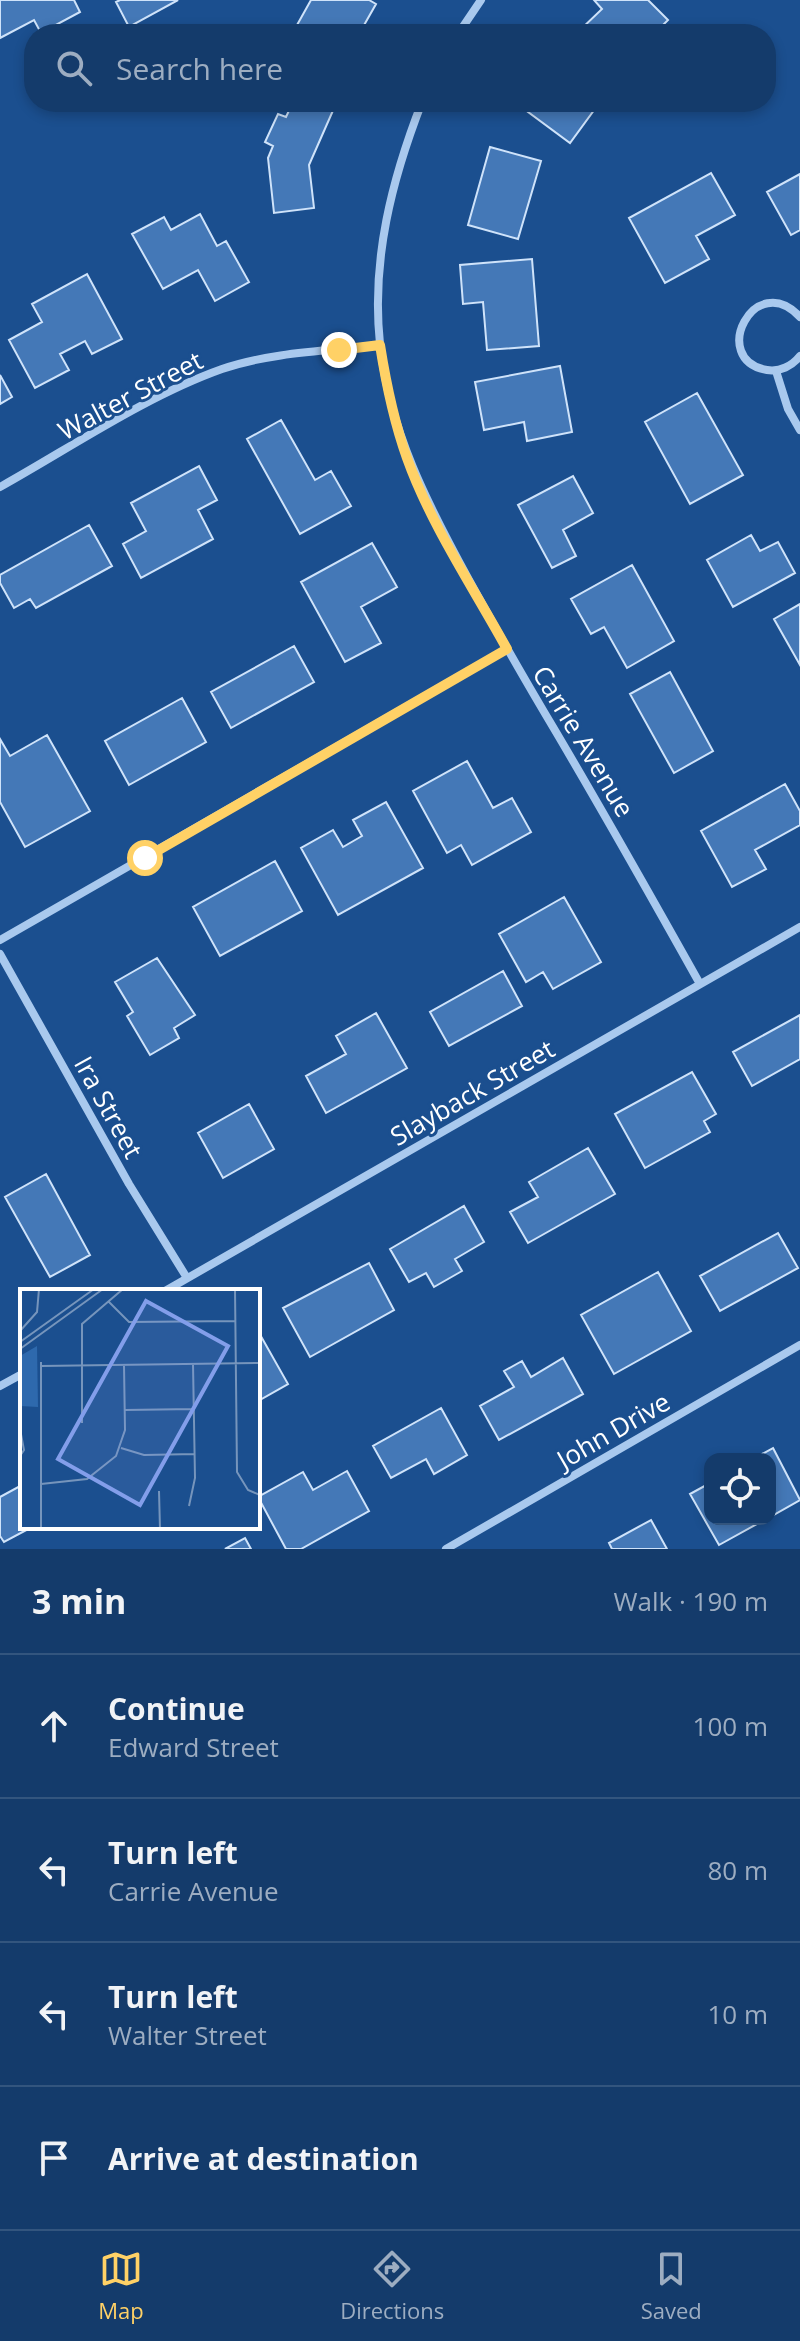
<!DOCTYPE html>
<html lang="en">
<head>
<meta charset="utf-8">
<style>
	body { margin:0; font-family:"Open Sans",sans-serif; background:#1d4271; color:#f1f3f6 }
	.controls { position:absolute; right:24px; bottom:24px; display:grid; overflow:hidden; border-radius:16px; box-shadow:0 4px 12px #0003 }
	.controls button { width:72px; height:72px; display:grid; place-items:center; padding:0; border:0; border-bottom:2px solid #33557e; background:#143b6b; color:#f1f3f6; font:40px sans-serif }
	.stop { position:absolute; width:24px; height:24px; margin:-18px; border:6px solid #ffd166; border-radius:50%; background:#fff }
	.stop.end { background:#ffd166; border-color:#fff; box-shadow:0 2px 8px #0008 }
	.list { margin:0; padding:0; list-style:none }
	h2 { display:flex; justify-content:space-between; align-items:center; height:104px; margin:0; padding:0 32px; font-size:34px }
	h2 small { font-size:26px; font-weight:400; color:#9dadc1 }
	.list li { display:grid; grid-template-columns:52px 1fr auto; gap:24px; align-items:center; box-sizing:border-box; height:144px; padding:0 32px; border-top:2px solid #33557e }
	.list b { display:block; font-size:30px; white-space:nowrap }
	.list p { margin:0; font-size:26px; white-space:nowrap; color:#9dadc1 }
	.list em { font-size:26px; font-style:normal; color:#9dadc1 }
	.icon { flex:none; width:44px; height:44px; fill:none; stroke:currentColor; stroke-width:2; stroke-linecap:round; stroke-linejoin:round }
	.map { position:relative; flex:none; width:800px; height:1549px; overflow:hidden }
	.search { position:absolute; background:#143b6b; box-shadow:0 4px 12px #0003; left:24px; right:24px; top:24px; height:88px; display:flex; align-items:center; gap:20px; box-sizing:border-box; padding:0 28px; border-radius:32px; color:#9dadc1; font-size:30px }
	.sheet { height:680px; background:#143b6b }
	nav { display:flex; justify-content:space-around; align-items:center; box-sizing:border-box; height:112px; border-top:2px solid #33557e; background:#143b6b; font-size:22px; color:#9dadc1 }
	nav a { display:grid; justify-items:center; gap:4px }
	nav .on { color:#ffd166 }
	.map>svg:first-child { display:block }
	.building { fill:#4478b7; stroke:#cfe3fa; stroke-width:2 }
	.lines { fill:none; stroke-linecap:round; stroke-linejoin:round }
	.street { stroke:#a9c9ee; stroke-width:8 }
	.route { stroke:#ffd166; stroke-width:10 }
	.labels { text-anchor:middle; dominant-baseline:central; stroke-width:6; stroke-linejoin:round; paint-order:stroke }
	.street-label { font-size:26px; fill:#fff; stroke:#1b4f8f }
	.inset-road { fill:none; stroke:#7695bc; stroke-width:2 }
	.view { fill:#839eea; fill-opacity:0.15; stroke:#839eea; stroke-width:4 }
	.inset-edge { fill:none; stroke:#fff; stroke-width:4 }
</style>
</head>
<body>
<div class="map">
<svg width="800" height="1549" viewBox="0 0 800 1549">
	<rect width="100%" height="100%" fill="#1b4f8f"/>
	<path class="building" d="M0 0H74L80 12 41 33 34 20 0 38Z
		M120 0H178L129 27 116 2Z
		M311 0H369L376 4 359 34H292Z
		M594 0H648L668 20 654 34H580L578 32 602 9Z
		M293 102H325L335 106 309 165 314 208 274 213 268 158 273 146 265 142 278 114 286 117Z
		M523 102H600L570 143 520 106Z
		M490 147 541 161 518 239 468 225Z
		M711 173 735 215 696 236 709 259 665 283 629 218Z
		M800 174V230L791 235 767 192Z
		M200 214 217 246 226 241 249 282 215 301 198 270 163 289 132 234 164 217 171 230Z
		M532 259 539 346 487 350 483 302 463 304 460 265Z
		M87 274 122 339 92 354 85 341 60 354 69 370 35 388 9 340 42 322 32 304Z
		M560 366 572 432 527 441 524 422 484 430 475 382Z
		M0 375 12 397 0 404Z
		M697 393 743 475 690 504 645 422Z
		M281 420 315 480 331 471 351 506 300 534 247 439Z
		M199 466 217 500 198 510 213 539 141 578 123 544 146 531 131 503Z
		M573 476 593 513 563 530 576 556 552 568 518 505Z
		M89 525 112 566 36 608 30 599 14 608 0 583V575Z
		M751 535 760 551 778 542 795 573 733 607 707 560Z
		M372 543 397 587 361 607 381 643 345 662 301 582Z
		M632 565 674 641 627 668 604 627 591 634 571 599Z
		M800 604V665L774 619Z
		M294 646 314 682 231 728 211 692Z
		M670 672 713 751 674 773 630 694Z
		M182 698 206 742 129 785 105 741Z
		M47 735 90 811 25 847 0 802V739L10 756Z
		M467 761 493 808 512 798 531 832 472 865 461 845 447 853 413 791Z
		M785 784 800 811V825L755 850 766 869 732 887 701 831Z
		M386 802 423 868 338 915 301 848 333 830 343 847 362 836 353 820Z
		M275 861 302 911 220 956 193 907Z
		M564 897 601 962 553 989 543 972 526 982 499 934Z
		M157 958 195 1015 174 1028 179 1038 150 1055 127 1016 133 1012 115 982Z
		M503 971 522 1006 449 1046 430 1012Z
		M376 1013 407 1068 326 1113 306 1076 346 1054 336 1036Z
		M800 1015V1059L752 1086 733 1052Z
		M692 1072 716 1114 704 1121 710 1132 645 1168 615 1114Z
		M249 1104 274 1149 223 1178 198 1133Z
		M588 1148 615 1194 528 1243 510 1212 538 1197 529 1182Z
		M46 1174 90 1255 50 1277 5 1197Z
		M464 1206 484 1242 455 1259 462 1271 434 1287 426 1273 409 1282 390 1249Z
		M778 1233 798 1268 720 1311 700 1276Z
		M369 1263 394 1310 310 1357 283 1308Z
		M658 1272 691 1331 614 1374 581 1315Z
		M258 1331 288 1384 258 1401Z
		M563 1358 583 1394 499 1440 480 1406 514 1387 504 1371 522 1361 531 1377Z
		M441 1408 467 1455 434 1474 426 1459 391 1478 373 1446Z
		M773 1448 800 1500 770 1517V1459H753Z
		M347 1471 369 1511 301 1549H286L258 1497 303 1472 313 1490Z
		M710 1483V1519H766L719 1545 690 1494Z
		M22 1485V1527H32L4 1542 0 1536V1497Z
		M651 1520 667 1549H612L609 1543Z
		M245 1538 251 1549H225Z"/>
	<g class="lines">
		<path class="street" d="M458 34 481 0
			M422 102C392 179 371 260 380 344 389 430 428 505 469 580 497 631 526 682 556 732 605 815 653 900 700 984
			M800 317C755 268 708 360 767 370 780 372 792 366 800 356
			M776 371 788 409 800 430
			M0 487C70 448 146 396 222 369 272 352 328 351 380 345
			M0 940 507 649
			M0 954 129 1184 187 1278
			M165 1291 800 927
			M0 1386 22 1374
			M446 1549 800 1345"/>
	</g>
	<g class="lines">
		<path class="route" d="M145 858 507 649C473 587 431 525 407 458 394 422 386 383 380 345L339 350"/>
	</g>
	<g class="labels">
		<g class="street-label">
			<text transform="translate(130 395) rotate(-28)">Walter Street</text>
			<text transform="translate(584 741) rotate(59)">Carrie Avenue</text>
			<text transform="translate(472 1092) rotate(-30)">Slayback Street</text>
			<text transform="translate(109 1107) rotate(61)">Ira Street</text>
			<text transform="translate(613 1430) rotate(-30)">John Drive</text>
		</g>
	</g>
	<g transform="translate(20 1289)">
		<rect width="240" height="240" fill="#1b4f8f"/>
		<path d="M17 57 18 118 0 117V67Z" fill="#2e69ad"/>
		<path class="inset-road" d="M215 0 217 183 228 201 240 206M89 13 109 33 216 32M0 42 17 23 19 0M0 53 74 0M0 60 83 0M21 73V240M21 77 240 74M105 121 174 120M62 134V35L103 0M0 140 4 161 0 167M101 159 124 166 175 165M21 195 67 190 96 167 105 141 104 76M139 202 140 240M169 217 175 189 173 75"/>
		<path class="view" d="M126 12 208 57 120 216 38 170Z"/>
		<rect width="240" height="240" class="inset-edge"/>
	</g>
</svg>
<div class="controls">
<button><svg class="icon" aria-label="locate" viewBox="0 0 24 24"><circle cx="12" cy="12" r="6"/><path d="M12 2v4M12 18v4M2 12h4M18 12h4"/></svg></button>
</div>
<div class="stop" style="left:145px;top:858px"></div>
<div class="stop end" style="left:339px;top:350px"></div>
<div class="search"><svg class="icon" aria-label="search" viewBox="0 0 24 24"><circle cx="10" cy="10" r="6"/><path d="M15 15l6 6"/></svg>Search here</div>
</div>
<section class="sheet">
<h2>3 min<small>Walk · 190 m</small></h2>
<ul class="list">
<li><svg class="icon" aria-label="ahead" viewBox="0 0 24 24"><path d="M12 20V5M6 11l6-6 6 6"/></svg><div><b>Continue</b><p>Edward Street</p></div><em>100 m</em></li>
<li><svg class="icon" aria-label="left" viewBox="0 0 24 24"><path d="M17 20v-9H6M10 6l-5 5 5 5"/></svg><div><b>Turn left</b><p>Carrie Avenue</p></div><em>80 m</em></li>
<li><svg class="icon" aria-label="left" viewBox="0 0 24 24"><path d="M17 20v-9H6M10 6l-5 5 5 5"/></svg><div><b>Turn left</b><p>Walter Street</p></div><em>10 m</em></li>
<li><svg class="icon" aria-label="arrive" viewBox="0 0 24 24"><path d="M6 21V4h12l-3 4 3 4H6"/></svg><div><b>Arrive at destination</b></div></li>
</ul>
</section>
<nav>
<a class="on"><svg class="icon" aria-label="map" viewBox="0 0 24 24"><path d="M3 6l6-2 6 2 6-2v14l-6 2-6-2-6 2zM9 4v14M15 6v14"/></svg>Map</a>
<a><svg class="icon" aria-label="directions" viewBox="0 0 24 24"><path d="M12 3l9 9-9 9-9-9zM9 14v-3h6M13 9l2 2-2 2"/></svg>Directions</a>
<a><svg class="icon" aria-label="saved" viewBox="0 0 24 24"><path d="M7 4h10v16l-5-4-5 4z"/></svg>Saved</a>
</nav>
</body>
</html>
